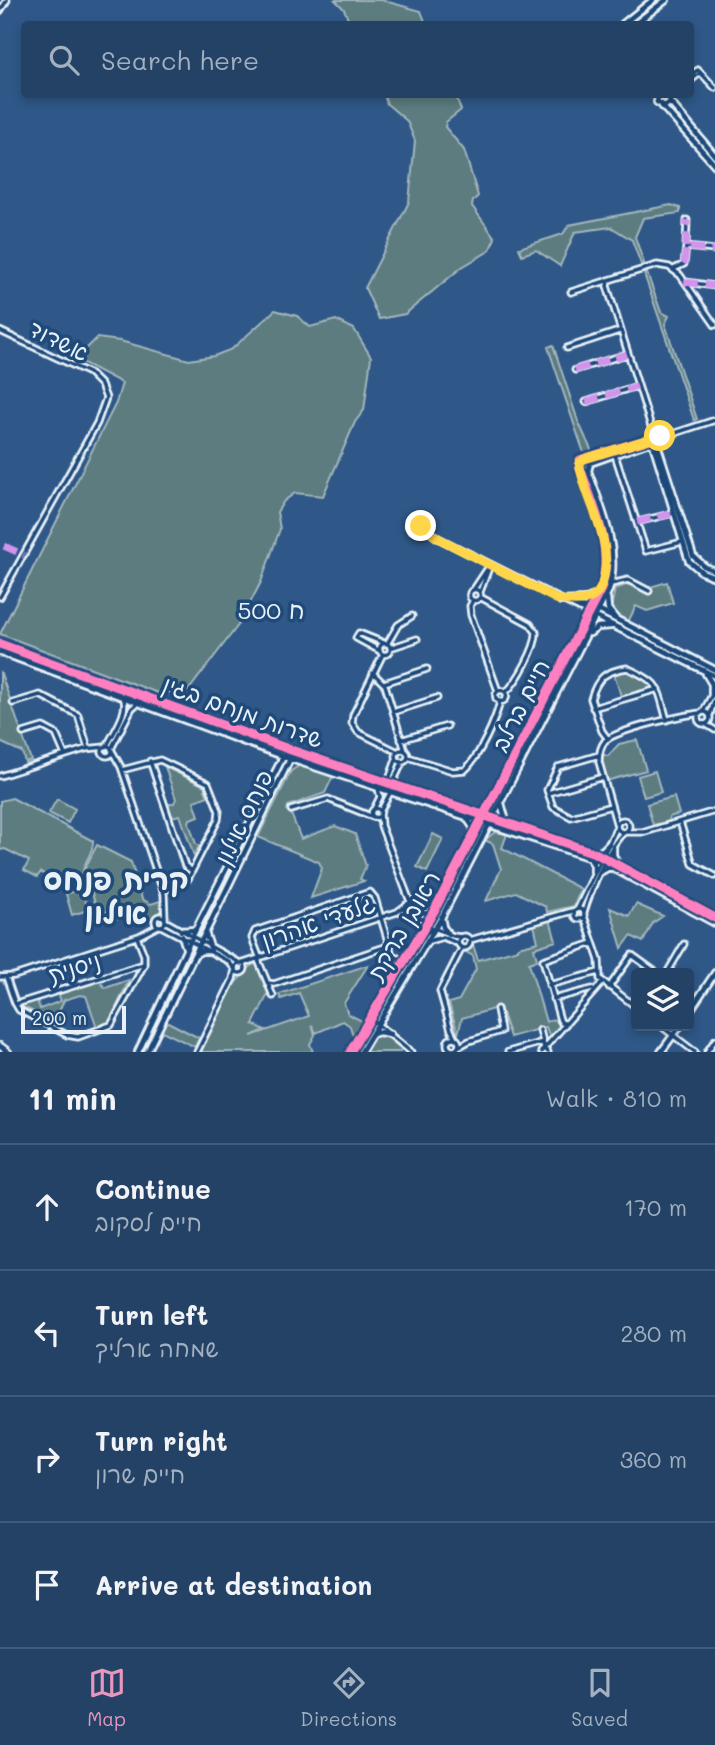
<!DOCTYPE html>
<html lang="en">
<head>
<meta charset="utf-8">
<style>
	body { margin:0; font-family:Mali,"Playpen Sans Hebrew",sans-serif; background:#2b496c; color:#f1f3f6 }
	.controls { position:absolute; right:21px; bottom:21px; display:grid; overflow:hidden; border-radius:7px; box-shadow:0 4px 10px #0003 }
	.controls button { width:63px; height:63px; display:grid; place-items:center; padding:0; border:0; border-bottom:2px solid #405b7a; background:#234266; color:#f1f3f6; font:35px sans-serif }
	.scale { position:absolute; left:21px; bottom:18px; width:105px; box-sizing:border-box; padding-left:7px; border:4px solid #e8f1f8; border-top:0; font-size:19px; line-height:24px; white-space:nowrap; color:#e8f1f8; -webkit-text-stroke:5px #1f4a7a; paint-order:stroke }
	.stop { position:absolute; width:21px; height:21px; margin:-16px; border:5px solid #ffd54a; border-radius:50%; background:#fff }
	.stop.end { background:#ffd54a; border-color:#fff; box-shadow:0 2px 7px #0008 }
	.list { margin:0; padding:0; list-style:none }
	h2 { display:flex; justify-content:space-between; align-items:center; height:91px; margin:0; padding:0 28px; font-size:30px }
	h2 small { font-size:23px; font-weight:400; color:#a3b0bf }
	.list li { display:grid; grid-template-columns:46px 1fr auto; gap:21px; align-items:center; box-sizing:border-box; height:126px; padding:0 28px; border-top:2px solid #405b7a }
	.list b { display:block; font-size:26px; white-space:nowrap }
	.list p { margin:0; font-size:23px; white-space:nowrap; color:#a3b0bf }
	.list em { font-size:23px; font-style:normal; color:#a3b0bf }
	.icon { flex:none; width:38px; height:38px; fill:none; stroke:currentColor; stroke-width:2; stroke-linecap:round; stroke-linejoin:round }
	.map { position:relative; flex:none; width:715px; height:1052px; overflow:hidden }
	.search { position:absolute; background:#234266; box-shadow:0 4px 10px #0003; left:21px; right:21px; top:21px; height:77px; display:flex; align-items:center; gap:18px; box-sizing:border-box; padding:0 24px; border-radius:7px; color:#a3b0bf; font-size:26px }
	.sheet { height:595px; background:#234266 }
	nav { display:flex; justify-content:space-around; align-items:center; box-sizing:border-box; height:98px; border-top:2px solid #405b7a; background:#234266; font-size:19px; color:#a3b0bf }
	nav a { display:grid; justify-items:center; gap:4px }
	nav .on { color:#e797bd }
	.map>svg:first-child { display:block }
	.green { fill:#5b7b80; stroke:#a2b6bc; stroke-width:2 }
	.lines { fill:none; stroke-linecap:round; stroke-linejoin:round }
	.minor-casing { stroke:#e8f1f8; stroke-width:9 }
	.tertiary-casing { stroke:#e8f1f8; stroke-width:10 }
	.secondary-casing { stroke:#e8f1f8; stroke-width:10 }
	.minor { stroke:#1f4a7a; stroke-width:3.5 }
	.tertiary { stroke:#1f4a7a; stroke-width:4.5 }
	.secondary { stroke:#1f4a7a; stroke-width:5 }
	.quiet { stroke:#d193ec; stroke-width:7; stroke-dasharray:14 7; stroke-linecap:butt }
	.cycleway-casing { stroke:#1f4a7a; stroke-width:13 }
	.cycleway { stroke:#ff80c0; stroke-width:9 }
	.route { stroke:#ffd54a; stroke-width:9 }
	.labels { text-anchor:middle; dominant-baseline:central; stroke-width:7; stroke-linejoin:round; paint-order:stroke }
	.street-label { font-size:23px; fill:#e8f1f8; stroke:#1f4a7a }
	.neighbourhood-label { font-size:24px; fill:#e8f1f8; stroke:#1f4a7a }
	.district-label { font-size:30px; font-weight:bold; fill:#e8f1f8; stroke:#1f4a7a }
</style>
</head>
<body>
<div class="map">
<svg width="715" height="1052" viewBox="0 0 715 1052">
	<rect width="100%" height="100%" fill="#2f5888"/>
	<filter id="ink" filterUnits="userSpaceOnUse"><feTurbulence type="fractalNoise" baseFrequency=".0143" numOctaves="2"/><feDisplacementMap in="SourceGraphic" scale="14" xChannelSelector="R" yChannelSelector="G"/><feConvolveMatrix kernelMatrix="1 2 1 2 8 2 1 2 1" color-interpolation-filters="sRGB"/></filter>
	<g filter="url(#ink)">
		<path class="green" d="M335 0H381L421 11 426 24H350L344 9Z
			M384 95H455L461 110 446 122 445 127 464 150 478 196 473 201 472 206 495 238 489 251 462 267 405 314 379 319 365 288 409 202 415 141 407 121 387 104Z
			M671 205 680 208V213L643 218 635 237 645 266 642 267 632 240 611 227 575 232 560 266 536 250 522 255 519 248 563 234 569 225Z
			M647 273 661 312 669 316 665 324 697 419 694 420 644 274Z
			M275 310 297 316 310 327 336 320 354 329 371 357 364 410 355 422 323 496 295 493 284 501 277 512 280 529 261 582 239 624 188 691 158 693 0 634 116 403 122 383 76 359 97 338 120 341 189 360 214 356 232 349Z
			M553 345 578 421 593 454 585 456 548 347Z
			M667 582 673 603 647 611 636 606 628 622 616 615 611 608 615 589 629 584 646 593 650 587Z
			M0 671 31 760 25 762 22 752 0 742Z
			M626 671 653 684 655 687 621 696 614 674Z
			M637 740 646 770 606 781 601 763V754L608 756 619 744Z
			M300 765 333 776 325 793 288 806 301 839 335 826 355 834 366 866 360 879 364 881 311 898 322 868 319 862 258 837 291 771Z
			M165 767 209 788 205 790 208 796 194 801 199 816 190 819 189 823 196 844 199 846 194 856 180 815 171 817 167 805 174 803 176 799Z
			M655 771 661 792 644 797 638 776Z
			M674 797 679 814 669 817 670 821 653 825 647 804Z
			M12 798 93 841C94 854 81 863 83 877L66 882 54 871 49 878 41 872 37 877 24 870 29 861 5 849 0 850V801Z
			M57 799 75 809 68 823 49 813Z
			M495 832 507 834 502 848 581 889 574 906 547 912 546 907 516 892 486 901 501 869 493 844 485 840Z
			M433 834 443 839 427 872 417 867Z
			M97 845 131 862 142 899 151 904 160 901 161 909 153 921 140 912 114 919 111 910 99 914 84 870Z
			M82 889 88 910 72 915 66 894Z
			M636 904 663 916 653 923 643 942 631 936 622 948 610 908 629 916Z
			M550 920 556 941 534 948 537 960 529 963 546 1022 556 1019 560 1027 550 1038 546 1027 510 1037 500 1007 462 1018 458 1034 449 1003 459 1000 476 969 473 956 466 952 473 945 478 960 518 949V947L538 942 534 925Z
			M253 964 258 965 268 994 253 1024 265 1030 251 1036 309 1016 299 993 281 999 279 994 368 965 344 1003 348 1014 366 1023 354 1039 350 1026 343 1021 316 1033 312 1025 315 1035 310 1044 313 1052H200L235 983Z
			M129 980 110 1021 97 1027 86 996 80 995 64 1000 58 1014 61 1025 21 1006 37 1000 40 1009 61 1001 58 993 100 981 105 988Z
			M166 1021 199 1038 195 1047 162 1031Z
			M380 1034 390 1037 403 1049 398 1052H363L372 1037Z"/>
		<g class="lines">
			<g class="minor-casing">
				<path id="minor" d="M0 11 7 0
					M690 75 698 70 715 88
					M690 81 700 73
					M686 247 687 220
					M674 269 684 264 686 247 715 250
					M608 281 607 286 653 433
					M686 282 715 286
					M571 292 644 269 657 265 669 267 680 275 715 325
					M0 331 89 373 101 385 106 398 97 423 0 597
					M567 348 619 331
					M575 370 627 354
					M586 402 637 386
					M660 438 715 420
					M615 455 646 551 682 542
					M408.5 525a5.5 5.5 0 1 1 11 0a5.5 5.5 0 1 1-11 0Z
					M637 522 674 513
					M419 523 438 538 588 613
					M611 584 628 580 649 591
					M474 589 490 565
					M469.5 595a5.5 5.5 0 1 1 11 0a5.5 5.5 0 1 1-11 0Z
					M480 592 489 568
					M480 597 530 624 536 632C537 647 517 682 506 692
					M473 600 470 606 471 615 498 691
					M568 603 590 609
					M379.5 649a5.5 5.5 0 1 1 11 0a5.5 5.5 0 1 1-11 0Z
					M387 644 398 625 412 616
					M390 648 417 639
					M380 651 356 638 359 633 384 643
					M383 654 353 715 352 723 358 732 398 752
					M373 673 385 685 405 751
					M384 683 427 669
					M495.5 696a5.5 5.5 0 1 1 11 0a5.5 5.5 0 1 1-11 0Z
					M13 703 40 695 78 715 88 748
					M593 708 658 689
					M698 718a6 6 0 1 1 12 0a6 6 0 1 1-12 0Z
					M393 712 437 698
					M703 712 715 689
					M710 715 715 699
					M707 725 715 730
					M23 733 43 727 56 734 65 755
					M608 739 602 731 591 699C597 677 606 671 627 668 661 683 657 686 667 720
					M401 740 447 726
					M107 746C113 733 130 711 123 697
					M102 751a5 5 0 1 1 10 0a5 5 0 1 1-10 0Z
					M111 749 132 708 138 703
					M396 756a6 6 0 1 1 12 0a6 6 0 1 1-12 0Z
					M112 751 121 767 164 894 165 920
					M599 755 558 767 547 790 553 807 571 817 611 806
					M408 757 453 771 465 770C479 757 496 720 500 701
					M150 761 185 866 192 871
					M122 770 160 760 208 783 219 811 218 820 188 879 163 891
					M0 776 85 749 105 747
					M384 782 389 779 396 760
					M395 785 394 780 402 763
					M548 793 603 777
					M371.5 813a4.5 4.5 0 1 1 9 0a4.5 4.5 0 1 1-9 0Z
					M374 809 380 797 378 788
					M291 810 328 799 373 817
					M381 810 390 793
					M380 814 381 826 411 904
					M617 826a6 6 0 1 1 12 0a6 6 0 1 1-12 0Z
					M680 822 693 864 715 876
					M617 826 599 762C599 754 600 747 605 741 616 730 683 715 701 713
					M625 832H645L715 811
					M404.5 908a4.5 4.5 0 1 1 9 0a4.5 4.5 0 1 1-9 0Z
					M415 908 423 913 433 912
					M574 914a5 5 0 1 1 10 0a5 5 0 1 1-10 0Z
					M577 910 617 827
					M584 912C589 895 611 840 625 832
					M412 913 424 920 427 925
					M155 921a5 5 0 1 1 10 0a5 5 0 1 1-10 0Z
					M584 916 599 960 600 979 636 1007
					M165 921 240 963
					M161 926 228 961 235 969
					M458 942a6 6 0 1 1 12 0a6 6 0 1 1-12 0Z
					M419 938 434 928 453 936 461 937
					M470 940 576 910
					M429 941 443 937 457 943
					M260 959 252 938 255 931 370 892 375 898 392 955 400 959
					M258 960 273 996
					M235 968a5 5 0 1 1 10 0a5 5 0 1 1-10 0Z
					M241 964 397 912 405 906
					M667 973 684 944
					M0 977 14 976 139 936 158 926
					M6 977 15 1003 19 1010 67 1035 78 1037 111 1025 144 965V955L137 937
					M268 983 274 984 391 945
					M549 985 599 972
					M609 987 632 955 657 973
					M553 999 592 989
					M16 1004 144 964
					M371 1019 411 1052
					M566 1023H562L560 1020 543 960 593 943
					M661 1026 695 1052
					M540 1030 543 1042
					M447 1044a6 6 0 1 1 12 0a6 6 0 1 1-12 0Z
					M455 1038 451 1030 440 991 462 948
					M458 1047 469 1041 501 1031 497 1009
					M197 1052 233 979 235 969
					M508 1052 543 1042 544 1049 548 1052
					M541 1052 602 983
					M707 1052 715 1040"/>
			</g>
			<g class="tertiary-casing">
				<path id="tertiary" d="M623 24 653 0
					M635 24 666 0
					M659 94 657 102 665 106 670 102 668 94
					M670 102 715 156
					M662 106 715 165
					M648.5 439a5.5 5.5 0 1 1 11 0a5.5 5.5 0 1 1-11 0Z
					M653 444 689 561 702 572 715 577
					M657 444 693 556 705 567 715 571
					M607 598 608 609 615 618
					M561 601 584 600 597 595
					M590 609 600 611 715 670
					M588 613 715 676
					M590 633 598 627 611 626
					M0 644 291 750 595 853 715 918
					M0 652 291 759 600 861 715 923
					M706 674 712 684V695
					M501 803 506 821
					M466 817 473 827 474 834
					M613 847V855L617 863
					M596 853 603 850 609 844
					M589 857 594 865V872
					M600 872 611 866
					M441 917 443 927 449 935
					M181 931 194 930
					M206 935 210 947
					M182 936 186 948
					M196 954 201 951H211
					M689 1012 715 973
					M372 1034 379 1032 390 1034
					M138 1052 197 927 282 759 291 750
					M147 1052 291 757
					M350 1052 434 911 601 589C614 547 594 507 580 468V460L649 439
					M361 1052 440 920 609 590C620 548 602 510 588 471L590 463 649 442
					M661 1052 680 1026"/>
			</g>
			<g class="secondary-casing">
				<path id="secondary" d="M0 1046 8 1052"/>
			</g>
			<use href="#minor" class="minor"/>
			<use href="#tertiary" class="tertiary"/>
			<use href="#secondary" class="secondary"/>
			<path class="quiet" d="M686 247 687 220
				M684 264 686 247 715 250
				M684 282 715 286
				M575 370 627 354
				M586 402 637 386
				M637 522 674 513
				M4 546 24 555"/>
			<g class="cycleway-casing">
				<path id="cycleway" d="M0 644 291 750 595 853 715 918
					M350 1052 434 911 601 589C614 547 594 507 580 468V460L649 439"/>
			</g>
			<use href="#cycleway" class="cycleway"/>
		</g>
	</g>
	<g class="lines" filter="url(#ink)">
		<path class="route" d="M421 526 438 538 556 599C574 603 596 604 602 584 616 540 586 505 579 463L584 459 649 439 653 433 660 436"/>
	</g>
	<g class="labels">
		<g class="street-label">
			<text transform="translate(59 340) rotate(26)">אשדוד</text>
			<text transform="translate(520 705) rotate(-63)">חיים ברלב</text>
			<text transform="translate(243 711) rotate(20)">שדרות מנחם בגין</text>
			<text transform="translate(243 817) rotate(-64)">פנחס אילון</text>
			<text transform="translate(318 921) rotate(-19)">גלעדי אהרון</text>
			<text transform="translate(403 925) rotate(-60)">ראובן ברקת</text>
			<text transform="translate(74 967) rotate(-17)">ניסנית</text>
		</g>
		<g class="neighbourhood-label">
			<text x="271" y="609">ח 500</text>
		</g>
		<g class="district-label">
			<text x="116" y="878">קרית פנחס<tspan x="116" dy="34">אילון</tspan></text>
		</g>
	</g>
</svg>
<div class="controls">
<button><svg class="icon" aria-label="layers" viewBox="0 0 24 24"><path d="M12 4l9 5-9 5-9-5zM3 14l9 5 9-5"/></svg></button>
</div>
<div class="scale">200 m</div>
<div class="stop" style="left:660px;top:436px"></div>
<div class="stop end" style="left:421px;top:526px"></div>
<div class="search"><svg class="icon" aria-label="search" viewBox="0 0 24 24"><circle cx="10" cy="10" r="6"/><path d="M15 15l6 6"/></svg>Search here</div>
</div>
<section class="sheet">
<h2>11 min<small>Walk · 810 m</small></h2>
<ul class="list">
<li><svg class="icon" aria-label="ahead" viewBox="0 0 24 24"><path d="M12 20V5M6 11l6-6 6 6"/></svg><div><b>Continue</b><p>חיים לסקוב</p></div><em>170 m</em></li>
<li><svg class="icon" aria-label="left" viewBox="0 0 24 24"><path d="M17 20v-9H6M10 6l-5 5 5 5"/></svg><div><b>Turn left</b><p>שמחה ארליך</p></div><em>280 m</em></li>
<li><svg class="icon" aria-label="right" viewBox="0 0 24 24"><path d="M7 20v-9h11M14 6l5 5-5 5"/></svg><div><b>Turn right</b><p>חיים שרון</p></div><em>360 m</em></li>
<li><svg class="icon" aria-label="arrive" viewBox="0 0 24 24"><path d="M6 21V4h12l-3 4 3 4H6"/></svg><div><b>Arrive at destination</b></div></li>
</ul>
</section>
<nav>
<a class="on"><svg class="icon" aria-label="map" viewBox="0 0 24 24"><path d="M3 6l6-2 6 2 6-2v14l-6 2-6-2-6 2zM9 4v14M15 6v14"/></svg>Map</a>
<a><svg class="icon" aria-label="directions" viewBox="0 0 24 24"><path d="M12 3l9 9-9 9-9-9zM9 14v-3h6M13 9l2 2-2 2"/></svg>Directions</a>
<a><svg class="icon" aria-label="saved" viewBox="0 0 24 24"><path d="M7 4h10v16l-5-4-5 4z"/></svg>Saved</a>
</nav>
</body>
</html>
